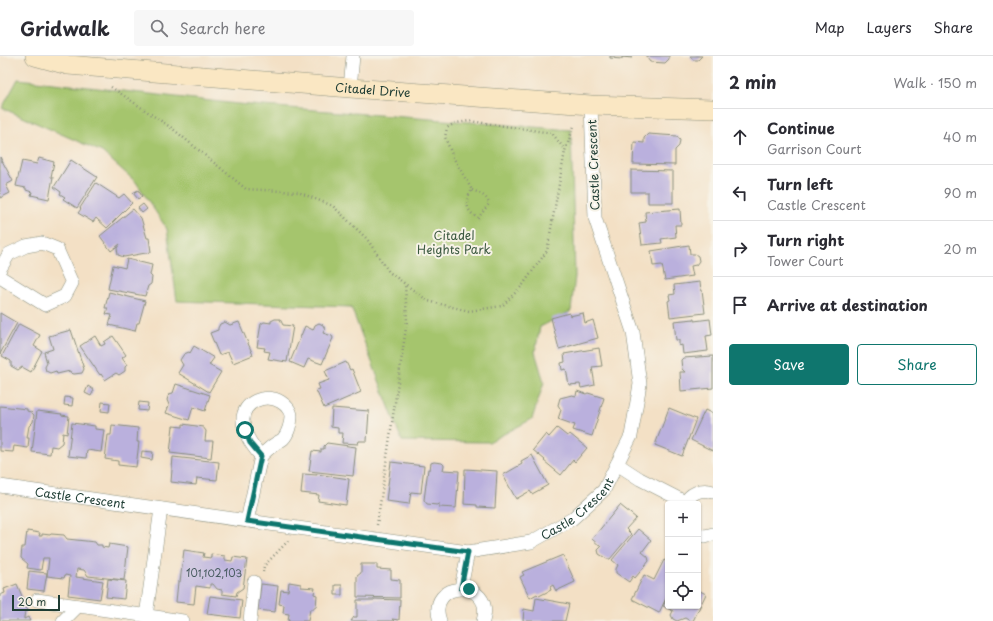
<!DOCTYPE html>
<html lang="en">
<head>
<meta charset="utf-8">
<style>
	body { margin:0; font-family:"Playpen Sans",sans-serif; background:#f7f7f7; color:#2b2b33 }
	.controls { position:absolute; right:12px; bottom:12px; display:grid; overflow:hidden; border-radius:4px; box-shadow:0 1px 3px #0004 }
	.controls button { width:36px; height:36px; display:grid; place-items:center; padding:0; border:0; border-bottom:1px solid #e1e1e2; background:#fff; color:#2b2b33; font:20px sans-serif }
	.scale { position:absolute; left:12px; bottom:10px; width:48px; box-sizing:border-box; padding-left:4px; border:2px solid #1f3d34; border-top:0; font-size:11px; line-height:14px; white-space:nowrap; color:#1f3d34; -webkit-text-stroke:3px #f7f3e8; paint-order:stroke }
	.stop { position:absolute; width:12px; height:12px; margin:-9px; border:3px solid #0f766e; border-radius:50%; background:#fff }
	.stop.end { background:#0f766e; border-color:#fff; box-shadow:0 1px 4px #0008 }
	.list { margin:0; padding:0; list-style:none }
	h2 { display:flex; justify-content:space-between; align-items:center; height:52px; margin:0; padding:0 16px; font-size:17px }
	h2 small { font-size:13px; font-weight:400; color:#7c7c81 }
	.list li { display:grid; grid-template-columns:26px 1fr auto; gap:12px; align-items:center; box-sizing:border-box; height:56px; padding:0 16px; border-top:1px solid #e1e1e2 }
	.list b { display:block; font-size:15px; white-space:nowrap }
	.list p { margin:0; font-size:13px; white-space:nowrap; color:#7c7c81 }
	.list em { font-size:13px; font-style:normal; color:#7c7c81 }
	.actions { display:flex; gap:8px; padding:12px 16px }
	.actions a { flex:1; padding:9px 0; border:1px solid #0f766e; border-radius:4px; text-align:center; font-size:14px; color:#0f766e }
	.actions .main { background:#0f766e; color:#fff }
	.icon { flex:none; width:22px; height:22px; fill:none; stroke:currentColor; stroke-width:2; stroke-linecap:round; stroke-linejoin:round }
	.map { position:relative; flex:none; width:713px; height:565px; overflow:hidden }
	header { display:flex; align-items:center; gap:24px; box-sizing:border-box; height:56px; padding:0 20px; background:#fff; border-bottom:1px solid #e1e1e2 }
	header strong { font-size:19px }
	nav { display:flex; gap:22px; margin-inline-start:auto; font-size:14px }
	.search { width:280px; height:36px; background:#f7f7f7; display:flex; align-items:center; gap:10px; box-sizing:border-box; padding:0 14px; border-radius:4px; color:#7c7c81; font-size:15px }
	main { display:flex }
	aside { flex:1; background:#fff }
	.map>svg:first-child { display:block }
	.green { fill:#a5c56d; stroke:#628150 }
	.building { fill:#bab0dd }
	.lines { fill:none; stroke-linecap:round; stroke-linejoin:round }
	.street-casing { stroke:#898e7c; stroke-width:14 }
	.secondary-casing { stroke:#898e7c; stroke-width:20 }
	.path { stroke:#898e7c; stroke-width:2.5; stroke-dasharray:1 3; stroke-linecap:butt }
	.street { stroke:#fff; stroke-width:13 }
	.secondary { stroke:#fae7c3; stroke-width:19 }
	.route { stroke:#0f766e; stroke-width:5 }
	.labels { text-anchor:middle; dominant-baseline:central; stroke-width:4; stroke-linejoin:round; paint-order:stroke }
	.number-label { font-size:10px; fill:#465a5e }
	.street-label { font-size:12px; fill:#1f3d34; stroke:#f7f3e8 }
	.park-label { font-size:12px; fill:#3a583f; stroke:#f7f3e8 }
</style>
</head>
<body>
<header>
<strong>Gridwalk</strong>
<div class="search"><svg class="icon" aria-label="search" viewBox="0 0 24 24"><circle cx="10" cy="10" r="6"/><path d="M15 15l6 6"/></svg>Search here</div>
<nav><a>Map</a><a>Layers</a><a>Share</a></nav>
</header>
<main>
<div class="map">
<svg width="713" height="565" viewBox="0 0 713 565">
	<rect width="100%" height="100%" fill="#f7f3e8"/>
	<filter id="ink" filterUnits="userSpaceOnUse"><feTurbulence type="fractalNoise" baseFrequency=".025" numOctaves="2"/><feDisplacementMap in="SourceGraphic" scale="8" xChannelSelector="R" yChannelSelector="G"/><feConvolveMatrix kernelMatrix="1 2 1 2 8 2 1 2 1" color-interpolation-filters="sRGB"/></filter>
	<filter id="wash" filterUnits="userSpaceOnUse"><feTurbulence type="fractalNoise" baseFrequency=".012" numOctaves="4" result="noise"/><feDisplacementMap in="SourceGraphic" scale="16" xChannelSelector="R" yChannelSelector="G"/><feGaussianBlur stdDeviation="0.9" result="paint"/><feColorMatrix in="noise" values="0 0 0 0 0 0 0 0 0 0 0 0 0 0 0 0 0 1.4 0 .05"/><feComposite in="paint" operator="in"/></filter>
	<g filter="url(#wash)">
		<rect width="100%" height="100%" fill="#f3e0c5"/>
		<path class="green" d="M18 23 238 48 571 74 575 220 571 255 540 271 535 296 544 326 532 363 489 386 402 385 351 251 177 245 167 173 136 126 102 96 2 52Z"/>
		<g id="blocks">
			<path class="building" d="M610 0H632V2L622 1V3L610 2Z
				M647 0H669V3L665 7 650 6 647 2Z
				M690 0H702L698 4H693Z
				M648 78 677 80 680 84 679 90 675 94V109L633 108 634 86 644 87V82Z
				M0 101 13 125 6 129 10 137 0 142Z
				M39 102 54 106 51 121H53L49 143 31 139 32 136 26 134V132L16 130 22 105 37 108Z
				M71 104 97 121 77 152 63 143 65 141 60 138 61 136 54 131Z
				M631 114 673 115V147H648V136H631Z
				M96 127 119 142 124 138 132 147 107 172 96 162 93 166 78 157 81 153 80 152Z
				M138 134 142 140 138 143 133 137Z
				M143 148 147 153 142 157 138 152Z
				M133 153 141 162 147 182H149L151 196 124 201 118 199 117 192 120 188 111 195 100 180Z
				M680 153 681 169H675L676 181 661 183 662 187 642 189 639 167 646 166 645 156Z
				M689 189 690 198H695L698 200 699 205 696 209 691 210 693 220 665 224 662 209 653 210 651 195Z
				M127 203 152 209 150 219 152 221 151 228 148 230 145 240 108 233 113 209 125 212Z
				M700 226 701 234H702L705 257 670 261 668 245 670 244 669 239 675 238 674 229Z
				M109 236 145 245 139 267H137L135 275 109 269 112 259 106 258 108 252H105Z
				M0 257 17 267 0 298Z
				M569 257 570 260 583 257 585 267 593 264 598 282 559 293 551 262Z
				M275 263H280L283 269 293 270 287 306 268 303 270 296 264 295 265 292 257 291 261 268 264 266 271 267V265Z
				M694 263V265L710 263 712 279 706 280 708 295 683 298 682 289 679 290V284H676L674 265Z
				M225 266 230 269 239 266 253 299 233 307 228 296 219 299 210 277 218 274V272L220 268Z
				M319 267 323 269 325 273 323 277 332 280 333 282 322 308 308 303 304 312 290 306 305 270 313 274 315 269Z
				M19 268 40 279 34 290 42 295 31 316 22 311 18 314 11 310V305L2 300Z
				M71 274 84 313 82 317 74 318 71 317 70 315 57 318 56 315 50 317 46 315 45 311 47 307 44 296 53 293 49 280Z
				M95 280 101 290 105 288 104 286 113 280 126 299 122 302 127 309 125 311V315L119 319 116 317 105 324 101 318 100 319 80 290Z
				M194 290 214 302 209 309 221 316 209 336 178 317 183 309 180 304 184 298 189 296 190 297Z
				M599 292 602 310 592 311 595 329 581 332 580 328 569 329 566 313 562 314 561 307 565 306 564 298Z
				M713 300V332L681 335 680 316H685L682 313 681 304 683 302Z
				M346 306 350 314 352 313 361 336 324 352 316 334 320 333 318 328 329 324 325 315Z
				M176 328 210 339 205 355 193 351 189 364 166 357 169 349 167 344 169 338 173 337Z
				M88 330 94 334 91 340 85 337Z
				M577 335 586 338 588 337 604 342 592 380 573 374 575 369 558 363 561 354 558 349 560 342 572 339 576 340Z
				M65 341 73 342 72 350 64 349Z
				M102 346 110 347 109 356 101 355Z
				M139 346 148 347 147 355 138 354Z
				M0 350 27 353V355L31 356 34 359 33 366 29 370 27 382H29L28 392 14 390 13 396 0 395Z
				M332 352 369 355 367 385H359L358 388 342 387 343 377H338V372L331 371Z
				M669 352 696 363 682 400 655 389Z
				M705 354 713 358V395L691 384Z
				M37 355 62 358 61 359 69 360 67 378 63 377 62 387 57 391 51 390 50 398 32 396Z
				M72 367 95 370V373L104 374 101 396 87 394 86 402 68 400Z
				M183 368 203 371 206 375 205 385H213L211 402 170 397 173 370 183 371Z
				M112 369 138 372 137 386H139L136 411 118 409V405L105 403 108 379H111Z
				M557 372 567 380 570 378 587 392 575 406 573 404 561 419 544 405 545 404 533 394 546 378 549 381Z
				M327 387 356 391 353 420 309 415 312 395 321 396V393H324V390Z
				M142 395 153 396 152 404 141 402Z
				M532 399 548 429 532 438 530 435 516 443 503 419 522 408 521 405Z
				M173 401 219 406 217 424 197 422 196 429 171 426Z
				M391 406 424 410 421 437 411 436 409 448 386 445Z
				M434 406 442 407 444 409 443 414 459 415 456 452 439 451V447L437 449 427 448 424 444 428 413H430L431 407Z
				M465 413 497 415 495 452 477 451V449L464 448Z
				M303 418 317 419V418L349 423 346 449 318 445 319 439 301 437Z
				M620 449 636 462 626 473 631 478 610 503H607L599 498 598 494 601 491 592 483Z
				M638 473 651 484 642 496 648 501 649 505 635 522 633 520 629 526 616 517V513L618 509 612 504Z
				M27 475 40 477 39 480H42V478L50 479 51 478 64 479 67 483 95 486 97 489H102V491L108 492 109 488 128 491 124 524 88 520 84 514 77 513 76 521 103 525 100 543 68 539 70 520 65 519 64 522 47 520 49 502H43L41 514 27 512 28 508 21 502 22 491H25Z
				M184 494 204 497 203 501 211 502V498L225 500V504L232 505 233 501 247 503 243 532 237 536 236 540 222 538V534L217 533 213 528H210V532L196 530 194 548 176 546 178 526H180Z
				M563 499 575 526 556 535 553 529 550 531 551 534 539 540 537 538 530 542 520 521 524 519 522 516Z
				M664 504 668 506V538L659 557 632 543 644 519 654 524Z
				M361 508H377V513L391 514V523L400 524V542L357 541V520L361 517Z
				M29 515 47 517 44 535 27 533Z
				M108 523 126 525 124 543 106 541Z
				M289 526 301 528V531L315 532 314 538 317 539 316 551H314V553H310L308 565H288L289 558 283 557 284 549 279 548 281 534 288 535Z
				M17 528 28 555 25 556 24 561V563L28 561 30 565H0V539L5 537 4 533Z
				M261 528 278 530 275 556 258 554Z
				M335 529H342V539H335Z
				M698 534 706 538 693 565H690L685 562 677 565 673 563 671 559 673 555 663 550 668 541V550H698Z
				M210 540 242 544 240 562 207 558Z
				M536 542 569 548 565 565H523L524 553 534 555Z
				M374 543 400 544 399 564 392 563 394 565H351L354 561H357V544H374Z"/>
		</g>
	</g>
	<g filter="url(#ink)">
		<use href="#blocks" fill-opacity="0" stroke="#898e7c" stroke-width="1"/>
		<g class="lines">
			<g class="street-casing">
				<g id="street">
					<path d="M350 32 353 0"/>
					<path d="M0 213 9 198 26 190 42 187 57 193 72 227 65 240 45 249 0 221"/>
					<path d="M617 408 640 423 685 446"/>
					<path id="s1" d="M0 430 468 496 531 486 572 463 604 434 631 380 640 328 633 276 595 162 591 49"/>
					<path d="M684 448C690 437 701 432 713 436"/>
					<path d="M247 465 261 400C266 395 270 391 275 388 277 386 281 385 283 383 288 378 291 367 291 360 291 355 286 349 281 346 266 337 242 345 243 365 244 379 252 390 261 400"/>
					<path d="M698 479 705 480 713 478"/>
					<path d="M461 532 468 496"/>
					<path d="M37 544 183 565"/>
					<path d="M146 560 161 453"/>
					<path d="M63 565 78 550"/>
					<path d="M250 565 254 526"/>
					<path d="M440 565C425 523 496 522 483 565"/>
				</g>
			</g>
			<g class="secondary-casing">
				<g id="secondary">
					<path id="s2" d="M35 0 68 9 350 32 591 49 713 53"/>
				</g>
			</g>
			<path class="path" d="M111 31 173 73 246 133 298 136 333 150 367 183 389 216 428 245 469 255 502 250 522 230 547 195 565 95 574 70
				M472 134C480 137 487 140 489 148L478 162C466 156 464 144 472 134L453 101 445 81 447 72 455 67 470 65 552 77 565 94
				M377 469 407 265 405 228
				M263 516 264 510 288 485"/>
			<use href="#street" class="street"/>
			<use href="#secondary" class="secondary"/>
		</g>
	</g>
	<g class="lines" filter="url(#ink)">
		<path class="route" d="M245 374 250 387 261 400 247 465 468 496 461 532 469 533"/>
	</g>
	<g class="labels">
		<g class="number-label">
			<text x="214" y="516">101,102,103</text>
		</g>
		<g class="street-label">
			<text stroke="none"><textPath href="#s2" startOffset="340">Citadel Drive</textPath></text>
			<text transform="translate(593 109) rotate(-92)">Castle Crescent</text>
			<text stroke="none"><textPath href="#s1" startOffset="81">Castle Crescent</textPath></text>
			<text stroke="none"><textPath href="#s1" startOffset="594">Castle Crescent</textPath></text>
		</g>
		<g class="park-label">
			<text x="454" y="179">Citadel<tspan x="454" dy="14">Heights Park</tspan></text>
		</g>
	</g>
</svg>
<div class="controls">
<button>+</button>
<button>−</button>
<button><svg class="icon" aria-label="locate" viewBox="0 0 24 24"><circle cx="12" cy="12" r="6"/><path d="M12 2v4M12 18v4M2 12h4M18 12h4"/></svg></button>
</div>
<div class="scale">20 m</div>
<div class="stop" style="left:245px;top:374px"></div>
<div class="stop end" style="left:469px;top:533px"></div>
</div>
<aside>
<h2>2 min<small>Walk · 150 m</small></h2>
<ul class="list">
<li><svg class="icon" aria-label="ahead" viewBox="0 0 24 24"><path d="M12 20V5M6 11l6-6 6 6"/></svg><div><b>Continue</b><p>Garrison Court</p></div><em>40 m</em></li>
<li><svg class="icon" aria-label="left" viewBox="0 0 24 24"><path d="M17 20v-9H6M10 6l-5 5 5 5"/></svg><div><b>Turn left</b><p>Castle Crescent</p></div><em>90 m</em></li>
<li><svg class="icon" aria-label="right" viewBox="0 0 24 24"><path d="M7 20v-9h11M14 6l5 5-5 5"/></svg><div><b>Turn right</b><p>Tower Court</p></div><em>20 m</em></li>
<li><svg class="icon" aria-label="arrive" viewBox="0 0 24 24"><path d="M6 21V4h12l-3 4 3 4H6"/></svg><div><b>Arrive at destination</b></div></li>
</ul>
<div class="actions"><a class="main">Save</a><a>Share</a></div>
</aside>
</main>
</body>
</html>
